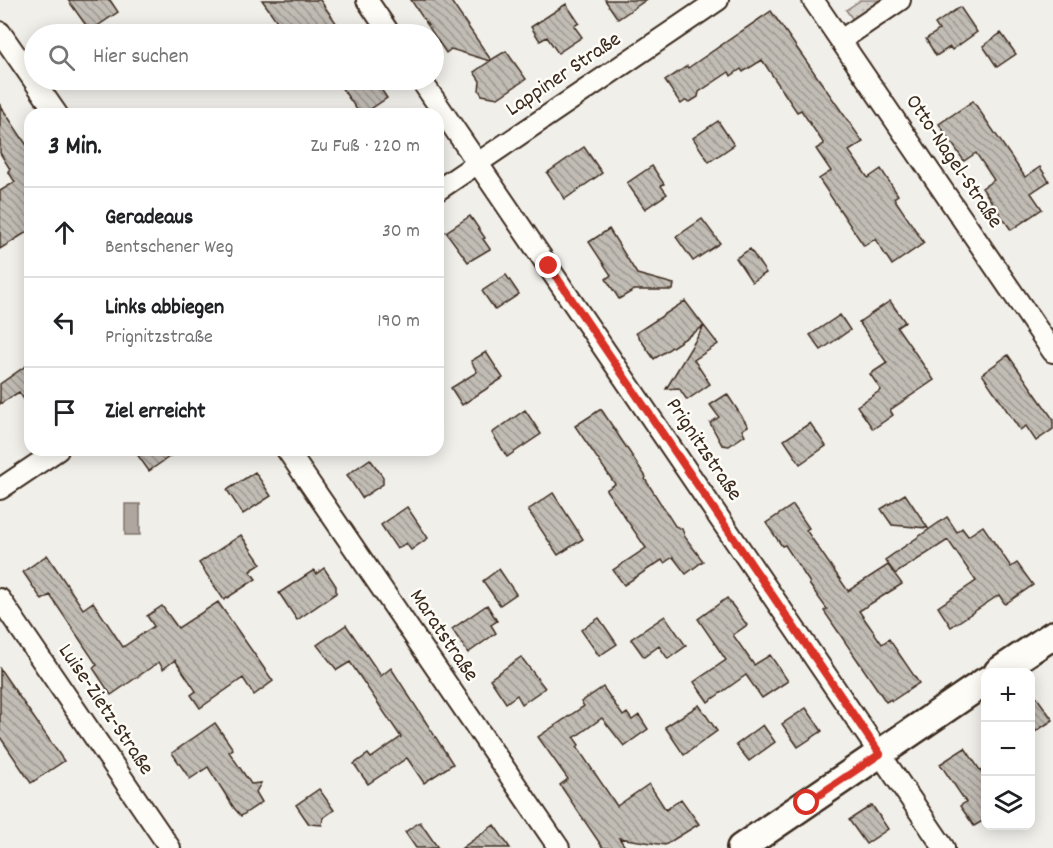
<!DOCTYPE html>
<html lang="de">
<head>
<meta charset="utf-8">
<style>
	body { margin:0; font-family:Dekko,sans-serif; background:#f2f2f2; color:#202124 }
	.controls { position:absolute; right:18px; bottom:18px; display:grid; overflow:hidden; border-radius:12px; box-shadow:0 3px 15px #0003 }
	.controls button { width:54px; height:54px; display:grid; place-items:center; padding:0; border:0; border-bottom:2px solid #e0e0e0; background:#fff; color:#202124; font:30px sans-serif }
	.stop { position:absolute; width:18px; height:18px; margin:-14px; border:4px solid #d93025; border-radius:50%; background:#fff }
	.stop.end { background:#d93025; border-color:#fff; box-shadow:0 2px 6px #0008 }
	.list { margin:0; padding:0; list-style:none }
	h2 { display:flex; justify-content:space-between; align-items:center; height:78px; margin:0; padding:0 24px; font-size:26px }
	h2 small { font-size:20px; font-weight:400; color:#757577 }
	.list li { display:grid; grid-template-columns:39px 1fr auto; gap:18px; align-items:center; box-sizing:border-box; height:90px; padding:0 24px; border-top:2px solid #e0e0e0 }
	.list b { display:block; font-size:22px; white-space:nowrap }
	.list p { margin:0; font-size:20px; white-space:nowrap; color:#757577 }
	.list em { font-size:20px; font-style:normal; color:#757577 }
	.icon { flex:none; width:33px; height:33px; fill:none; stroke:currentColor; stroke-width:2; stroke-linecap:round; stroke-linejoin:round }
	.map { position:relative; flex:none; width:1053px; height:848px; overflow:hidden }
	.search { position:absolute; background:#fff; box-shadow:0 3px 15px #0003; left:24px; top:24px; width:420px; height:66px; display:flex; align-items:center; gap:15px; box-sizing:border-box; padding:0 21px; border-radius:33px; color:#757577; font-size:22px }
	.panel { position:absolute; background:#fff; box-shadow:0 3px 15px #0003; left:24px; top:108px; width:420px; height:348px; border-radius:18px }
	.map>svg:first-child { display:block }
	.grass { fill:url(#grass-dots); stroke:#897e75; stroke-width:1.5 }
	.water { fill:#aea69f; stroke:#80746b; stroke-width:1.5 }
	.building { fill:url(#building-back-hatch); stroke:#3b2a1e; stroke-width:1.5 }
	.lines { fill:none; stroke-linecap:round; stroke-linejoin:round }
	.street-casing { stroke:#3b2a1e; stroke-width:24 }
	.secondary-casing { stroke:#3b2a1e; stroke-width:32 }
	.street { stroke:#fdfcf7; stroke-width:20 }
	.secondary { stroke:#fdfcf7; stroke-width:27 }
	.route { stroke:#d93025; stroke-width:8 }
	.labels { text-anchor:middle; dominant-baseline:central; stroke-width:5; stroke-linejoin:round; paint-order:stroke }
	.street-label { font-size:22px; fill:#3b2a1e; stroke:#fdfcf7 }
</style>
</head>
<body>
<div class="map">
<svg width="1053" height="848" viewBox="0 0 1053 848">
	<defs>
		<pattern id="grass-dots" width="8" height="8" patternUnits="userSpaceOnUse" patternTransform="scale(1.5)"><rect width="8" height="8" fill="#d7d2cc"/><path d="M2 2h.1M6 6h.1" fill="none" stroke="#b9b4af" stroke-width="1.8" stroke-linecap="round"/></pattern>
		<pattern id="building-back-hatch" width="6" height="6" patternUnits="userSpaceOnUse" patternTransform="scale(1.5)"><rect width="6" height="6" fill="#c1bcb4"/><path d="M-1 5l2 2M0 0l6 6M5-1l2 2" fill="none" stroke="#9e9992"/></pattern>
	</defs>
	<rect width="100%" height="100%" fill="#f1efea"/>
	<filter id="ink" filterUnits="userSpaceOnUse"><feTurbulence type="fractalNoise" baseFrequency=".0167" numOctaves="2"/><feDisplacementMap in="SourceGraphic" scale="12" xChannelSelector="R" yChannelSelector="G"/><feConvolveMatrix kernelMatrix="1 2 1 2 8 2 1 2 1" color-interpolation-filters="sRGB"/></filter>
	<g filter="url(#ink)">
		<path class="grass" d="M861 0H886L854 21 846 10Z"/>
		<path class="water" d="M125 504H140V535H125Z"/>
		<path class="building" d="M68 0H110L118 12 90 31Z
			M262 0H320L344 34H286Z
			M411 0H450L491 60 506 51 526 79 498 98 482 95 479 90 480 81 474 72 490 61 451 49 446 53Z
			M605 0H646L618 19Z
			M566 4 579 23 574 26 582 37 558 53 547 37 540 41 531 27Z
			M960 7 977 32 952 50 950 47 936 56 926 39 939 30 935 24Z
			M771 11 863 142 849 151 868 178 881 169 898 195 894 198 924 243 892 265 875 239 864 246 819 179 831 171 816 149 824 144 801 110 797 112 762 60 743 72 741 69 731 76 729 72 699 92 698 97 690 102 685 101 681 104 665 81 687 66 688 68Z
			M1001 33 1016 54 997 67 983 46Z
			M353 80H375L387 98 363 114H360L341 87Z
			M973 101 1025 177 1040 167 1049 181 1031 193 1042 209 1011 230 982 188 994 180 976 153 964 161 939 124Z
			M0 105 30 150V230L0 249V191L15 182 8 171 10 169 0 153Z
			M718 121 734 145 709 162 693 138Z
			M584 147 602 173 565 199 547 173Z
			M652 166 664 184 661 186 667 194 645 209 627 183Z
			M470 216 485 238 483 239 490 249 468 262 446 232Z
			M702 219 720 243 693 261 676 237Z
			M609 229 637 274 674 284 673 290H634L619 299 606 279 611 275 589 242Z
			M750 249 766 273 752 282 736 258Z
			M506 275 519 294 495 310 482 291Z
			M685 301 704 326 654 359 636 333Z
			M890 301 905 322 897 327 934 380 890 410 893 415 873 429 857 406 881 390 870 374 887 363 859 322Z
			M840 315 850 330 821 350 810 335Z
			M704 326 718 344 694 360 710 384 687 400 679 388 666 389Z
			M486 352 503 378 462 405 451 388 477 372 471 361Z
			M1008 355 1053 419V429L1036 441 1026 426 1020 430 982 374Z
			M30 363V408L19 392 0 404V384Z
			M727 394 748 426 742 430 745 435 729 446 722 445 710 423 719 417 710 405Z
			M601 409 646 477 645 479 675 526 682 529 685 537 703 561 686 574 673 557 664 563 662 560 624 585 613 570 646 548 606 490 615 484 575 426Z
			M525 410 541 434 507 457 492 433Z
			M810 423 826 446 800 464 784 440Z
			M134 450H179L149 471Z
			M370 459 383 477V484L362 498 347 475Z
			M255 472 271 496 243 514 227 490Z
			M553 493 583 539 558 555 528 510Z
			M905 494 928 528 892 525 881 509Z
			M793 505 809 528 806 530 848 591 888 565 902 584 859 611 882 644 889 639 919 683 892 701 891 699 886 702 824 611 827 609 809 584 810 583 785 545 782 546 766 523Z
			M407 507 428 538 411 550 406 543 397 549 381 525Z
			M947 517 957 532 962 528 968 536 983 526 1011 567 1017 563 1033 585 1005 604 999 595 951 627 938 607 976 581 948 540 895 574 885 560Z
			M241 535 261 564 250 571 256 579 224 600 199 563Z
			M47 555 83 609 93 602 123 647 154 626 147 616 162 606 178 628 218 602 273 681 254 695 243 678 200 708 191 695 196 691 175 660 163 669 159 662 111 695 93 668 97 665 50 595 42 600 23 572Z
			M324 568 336 586V593L297 620 279 593 314 570 316 574Z
			M499 569 516 594 500 605 483 581Z
			M727 598 747 625 733 635 754 665 770 655 788 681 762 698 746 675 708 702 694 682 726 660 698 619Z
			M487 605 497 621 491 625 496 633 468 653 452 629Z
			M665 616 686 646 668 659 659 646 644 657 631 639Z
			M599 618 617 644 599 656 581 630Z
			M346 625 381 676 391 668 453 764 424 783 407 758 368 784 354 764 368 754 371 758 401 737 350 662 337 670 317 645Z
			M521 657 545 688 522 704 517 695 506 703 490 679Z
			M0 669 64 761 31 783 0 737Z
			M603 687 623 716 627 713 632 720 639 715 648 729 624 746 602 718 574 738 579 745 577 747 617 806 649 784 666 810 681 799 699 824 665 845 619 838 626 848H603L560 785 568 779 538 737 584 706 581 702Z
			M1030 688 1053 720 1030 735Z
			M699 705 717 731 684 755 665 727Z
			M806 708 822 731 798 747 782 724Z
			M215 723 233 749 229 752 251 784 261 783 256 792 262 802 241 816 234 808 208 767 190 779 172 753Z
			M763 725 775 742 749 761 736 745Z
			M965 748 986 779V819L974 826 960 806 966 802 940 764Z
			M319 789 334 810 323 818 322 825 309 824 296 805Z
			M872 805 888 829 866 844 849 820Z
			M420 822 438 848H416L405 832Z
			M494 825 510 848H462Z"/>
		<g class="lines">
			<g class="street-casing">
				<path id="street" d="M367 0 390 34
					M813 0 1053 352
					M0 32 57 114
					M841 40 900 0
					M421 80 944 848
					M438 190 718 0
					M287 450 559 848
					M0 489 58 450
					M0 599 170 848"/>
			</g>
			<g class="secondary-casing">
				<path id="secondary" d="M998 672 1053 635
					M741 848 986 681"/>
			</g>
			<use href="#street" class="street"/>
			<use href="#secondary" class="secondary"/>
		</g>
	</g>
	<g class="lines" filter="url(#ink)">
		<path class="route" d="M549 266 880 754 807 803"/>
	</g>
	<g class="labels">
		<g class="street-label">
			<text transform="translate(564 75) rotate(-34)">Lappiner Straße</text>
			<text transform="translate(953 162) rotate(56)">Otto-Nagel-Straße</text>
			<text transform="translate(703 450) rotate(56)">Prignitzstraße</text>
			<text transform="translate(443 636) rotate(56)">Maratstraße</text>
			<text transform="translate(105 710) rotate(56)">Luise-Zietz-Straße</text>
		</g>
	</g>
</svg>
<div class="controls">
<button>+</button>
<button>−</button>
<button><svg class="icon" aria-label="layers" viewBox="0 0 24 24"><path d="M12 4l9 5-9 5-9-5zM3 14l9 5 9-5"/></svg></button>
</div>
<div class="stop" style="left:807px;top:803px"></div>
<div class="stop end" style="left:549px;top:266px"></div>
<div class="search"><svg class="icon" aria-label="search" viewBox="0 0 24 24"><circle cx="10" cy="10" r="6"/><path d="M15 15l6 6"/></svg>Hier suchen</div>
<section class="panel">
<h2>3 Min.<small>Zu Fuß · 220 m</small></h2>
<ul class="list">
<li><svg class="icon" aria-label="ahead" viewBox="0 0 24 24"><path d="M12 20V5M6 11l6-6 6 6"/></svg><div><b>Geradeaus</b><p>Bentschener Weg</p></div><em>30 m</em></li>
<li><svg class="icon" aria-label="left" viewBox="0 0 24 24"><path d="M17 20v-9H6M10 6l-5 5 5 5"/></svg><div><b>Links abbiegen</b><p>Prignitzstraße</p></div><em>190 m</em></li>
<li><svg class="icon" aria-label="arrive" viewBox="0 0 24 24"><path d="M6 21V4h12l-3 4 3 4H6"/></svg><div><b>Ziel erreicht</b></div></li>
</ul>
</section>
</div>
</body>
</html>
